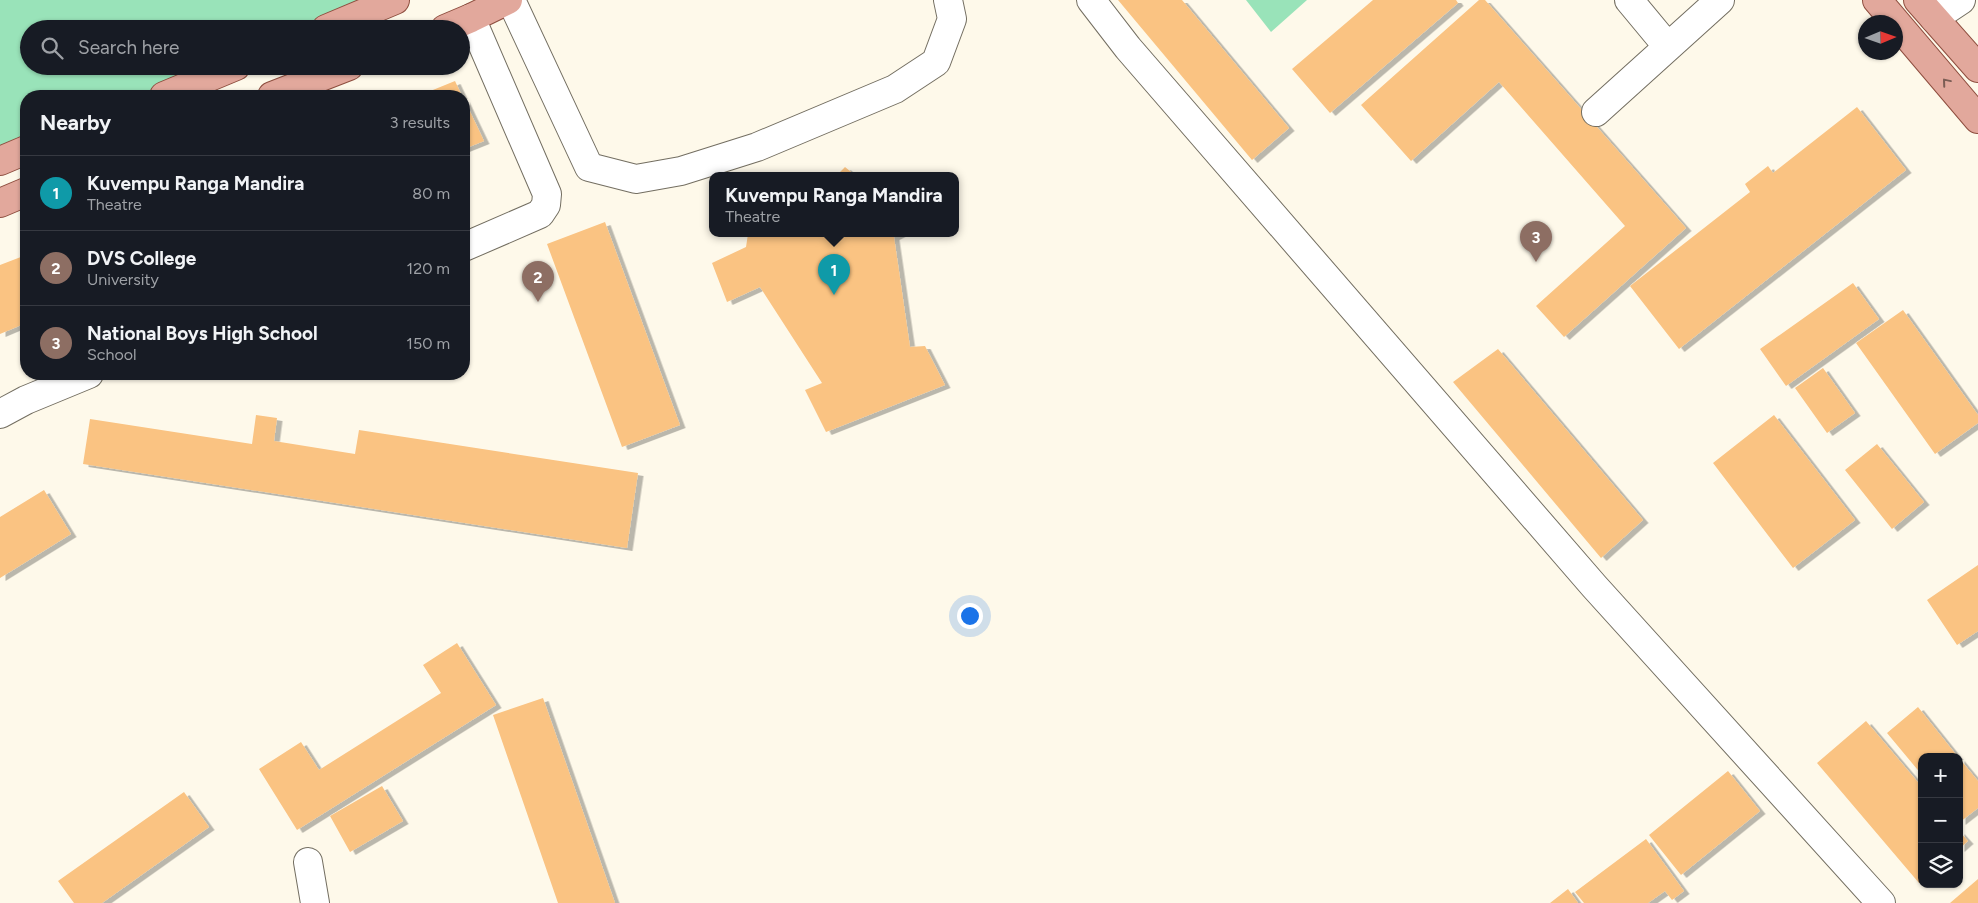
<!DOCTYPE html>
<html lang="en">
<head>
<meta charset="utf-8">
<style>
	body { margin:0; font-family:Figtree,sans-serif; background:#20242c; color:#f1f3f6 }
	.controls { position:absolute; right:15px; bottom:15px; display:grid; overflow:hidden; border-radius:10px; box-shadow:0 1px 4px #0004 }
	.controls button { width:45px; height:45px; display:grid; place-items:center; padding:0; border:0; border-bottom:1px solid #363941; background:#171b24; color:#f1f3f6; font:25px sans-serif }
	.compass { position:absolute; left:1858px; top:15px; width:45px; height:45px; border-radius:50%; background:#171b24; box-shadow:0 1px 4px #0004; rotate:88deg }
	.you { position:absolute; left:969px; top:615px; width:18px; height:18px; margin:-12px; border:4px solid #fff; border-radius:50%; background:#1a73e8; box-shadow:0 0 0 8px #1a73e833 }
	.badge { display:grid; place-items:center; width:32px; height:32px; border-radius:50%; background:#95b6b2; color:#fff; font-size:16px; font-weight:700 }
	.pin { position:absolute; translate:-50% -41px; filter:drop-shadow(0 1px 2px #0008) }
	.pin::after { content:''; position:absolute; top:26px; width:18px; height:15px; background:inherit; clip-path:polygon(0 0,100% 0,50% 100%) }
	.popup { position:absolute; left:709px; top:172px; width:250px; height:65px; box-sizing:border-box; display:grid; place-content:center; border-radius:10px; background:#171b24; filter:drop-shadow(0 1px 4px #0005); font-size:16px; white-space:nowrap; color:#9ea1a6 }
	.popup b { font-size:19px; color:#f1f3f6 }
	.popup::after { content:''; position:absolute; left:50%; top:100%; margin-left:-10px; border:10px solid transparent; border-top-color:#171b24 }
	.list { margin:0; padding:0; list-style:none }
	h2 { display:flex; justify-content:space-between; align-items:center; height:65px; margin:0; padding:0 20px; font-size:21px }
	h2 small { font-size:16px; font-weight:400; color:#9ea1a6 }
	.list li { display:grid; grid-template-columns:32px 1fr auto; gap:15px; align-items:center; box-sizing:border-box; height:75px; padding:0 20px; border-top:1px solid #363941 }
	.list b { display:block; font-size:19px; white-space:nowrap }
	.list p { margin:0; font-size:16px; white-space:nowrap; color:#9ea1a6 }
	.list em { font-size:16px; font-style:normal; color:#9ea1a6 }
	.icon { flex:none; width:28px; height:28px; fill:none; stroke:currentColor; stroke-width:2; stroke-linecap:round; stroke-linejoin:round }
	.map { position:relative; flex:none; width:1978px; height:903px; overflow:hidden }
	.search { position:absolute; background:#171b24; box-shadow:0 1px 4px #0004; left:20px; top:20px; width:450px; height:55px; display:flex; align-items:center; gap:12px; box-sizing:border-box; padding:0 18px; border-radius:28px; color:#9ea1a6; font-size:19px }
	.panel { position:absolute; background:#171b24; box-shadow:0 1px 4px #0004; left:20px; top:90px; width:450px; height:290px; border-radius:20px }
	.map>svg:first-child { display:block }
	.green { fill:#99e3b9 }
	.building { fill:#fac382; filter:url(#shadow) }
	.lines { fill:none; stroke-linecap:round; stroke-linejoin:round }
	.minor-casing { stroke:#736e61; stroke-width:30 }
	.major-casing { stroke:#8e4e3f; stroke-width:30 }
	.minor { stroke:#fff; stroke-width:28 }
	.major { stroke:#e2a89c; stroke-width:28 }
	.oneway { stroke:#7b5d54 }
</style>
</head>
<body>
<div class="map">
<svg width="1978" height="903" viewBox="0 0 1978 903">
	<defs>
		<filter id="shadow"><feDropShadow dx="5.5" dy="3" stdDeviation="0" flood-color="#0004"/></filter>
	</defs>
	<rect width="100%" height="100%" fill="#fef9ea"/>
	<path class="green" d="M0 0H408L333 29H29V66H235L157 96H26V146L0 156Z
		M1246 0H1307L1271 32Z"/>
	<path class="building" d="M1118 0H1182L1289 128 1252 160Z
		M1373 0H1456L1458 3 1330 113 1292 69Z
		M1479 0H1485L1686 228 1564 337 1536 306 1625 226 1499 82 1411 161 1361 105Z
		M455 81 462 96H418Z
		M464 99 484 141 464 149Z
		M1857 107 1906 170 1679 349 1630 286 1750 192 1745 184 1768 166 1773 173Z
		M845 167 856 176H836Z
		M605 222 680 425 622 447 547 244Z
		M748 234H900L894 237 910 347 925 346 945 385 826 432 805 390 822 383 760 287 727 302 712 263 746 247Z
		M26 255V323L0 334V265Z
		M1853 283 1879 319 1786 386 1760 349Z
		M1903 310 1978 415V423L1935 454 1856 343Z
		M1498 349 1643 520 1601 558 1453 382Z
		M1823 368 1855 413 1827 433 1795 388Z
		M256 415 277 418 274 441 355 454 359 430 638 473 627 548 83 464 90 419 252 444Z
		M1774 415 1855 520 1793 568 1713 463Z
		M1877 444 1924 502 1892 529 1845 470Z
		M44 490 71 534 0 578V517Z
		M1978 565V631L1957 645 1927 600Z
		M457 643 496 705 297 830 259 769 301 742 319 770 441 693 423 665Z
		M543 698 615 903H558L493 715Z
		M1918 707 1958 757H1922V775L1887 733Z
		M1866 721 1922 787V881L1919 883 1817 763Z
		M1959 758 1978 781V808L1960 822Z
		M1728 771 1760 811 1681 875 1649 835Z
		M382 786 403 821 350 852 330 816Z
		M184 792 209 827 102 903H74L58 881Z
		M1959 831 1968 841 1959 849Z
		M1646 839 1684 891 1672 900 1665 891 1648 903H1584L1575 892Z
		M1978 879V903H1950Z
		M1568 889 1578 903H1550Z"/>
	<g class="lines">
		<g class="minor-casing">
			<path id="minor" d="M511 0 589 167 636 179 681 171 757 147 895 89 936 62 952 19 948 0
				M1091 0 1128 48 1594 586 1881 903
				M1629 0 1668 47
				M1934 18 1961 0
				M1596 112 1720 0
				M464 247 540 214 546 205 547 194 471 18
				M0 414 26 400 89 374
				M308 862 315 903"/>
		</g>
		<g class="major-casing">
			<path id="major" d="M1877 0 1978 119
				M1918 0 1978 68
				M326 29 395 0
				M445 29 471 18 508 0
				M164 96 236 66
				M272 96 349 66
				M0 161 26 150
				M0 203 26 192"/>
		</g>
		<use href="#minor" class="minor"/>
		<use href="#major" class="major"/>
	</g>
	<defs><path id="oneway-chevron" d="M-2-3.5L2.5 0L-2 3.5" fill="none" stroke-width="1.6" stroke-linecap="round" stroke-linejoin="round" transform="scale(1.25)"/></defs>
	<use class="oneway" href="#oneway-chevron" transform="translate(1946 82) rotate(-130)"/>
</svg>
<div class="controls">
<button>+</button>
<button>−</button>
<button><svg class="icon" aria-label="layers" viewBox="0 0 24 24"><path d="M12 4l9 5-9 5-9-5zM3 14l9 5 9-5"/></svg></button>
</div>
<svg class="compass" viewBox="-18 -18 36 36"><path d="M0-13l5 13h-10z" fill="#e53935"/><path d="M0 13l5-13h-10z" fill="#9ea1a6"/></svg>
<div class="you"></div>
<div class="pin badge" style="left:834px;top:295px;background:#0f9aa8">1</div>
<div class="popup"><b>Kuvempu Ranga Mandira</b>Theatre</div>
<div class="pin badge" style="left:538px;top:302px;background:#8d6e63">2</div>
<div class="pin badge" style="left:1536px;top:262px;background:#8d6e63">3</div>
<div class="search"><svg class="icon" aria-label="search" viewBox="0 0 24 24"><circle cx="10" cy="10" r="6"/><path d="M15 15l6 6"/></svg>Search here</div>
<section class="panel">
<h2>Nearby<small>3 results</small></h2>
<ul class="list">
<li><span class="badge" style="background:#0f9aa8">1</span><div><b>Kuvempu Ranga Mandira</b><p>Theatre</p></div><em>80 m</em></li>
<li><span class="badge" style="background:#8d6e63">2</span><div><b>DVS College</b><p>University</p></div><em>120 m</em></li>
<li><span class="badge" style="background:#8d6e63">3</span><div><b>National Boys High School</b><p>School</p></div><em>150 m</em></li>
</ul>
</section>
</div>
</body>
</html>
